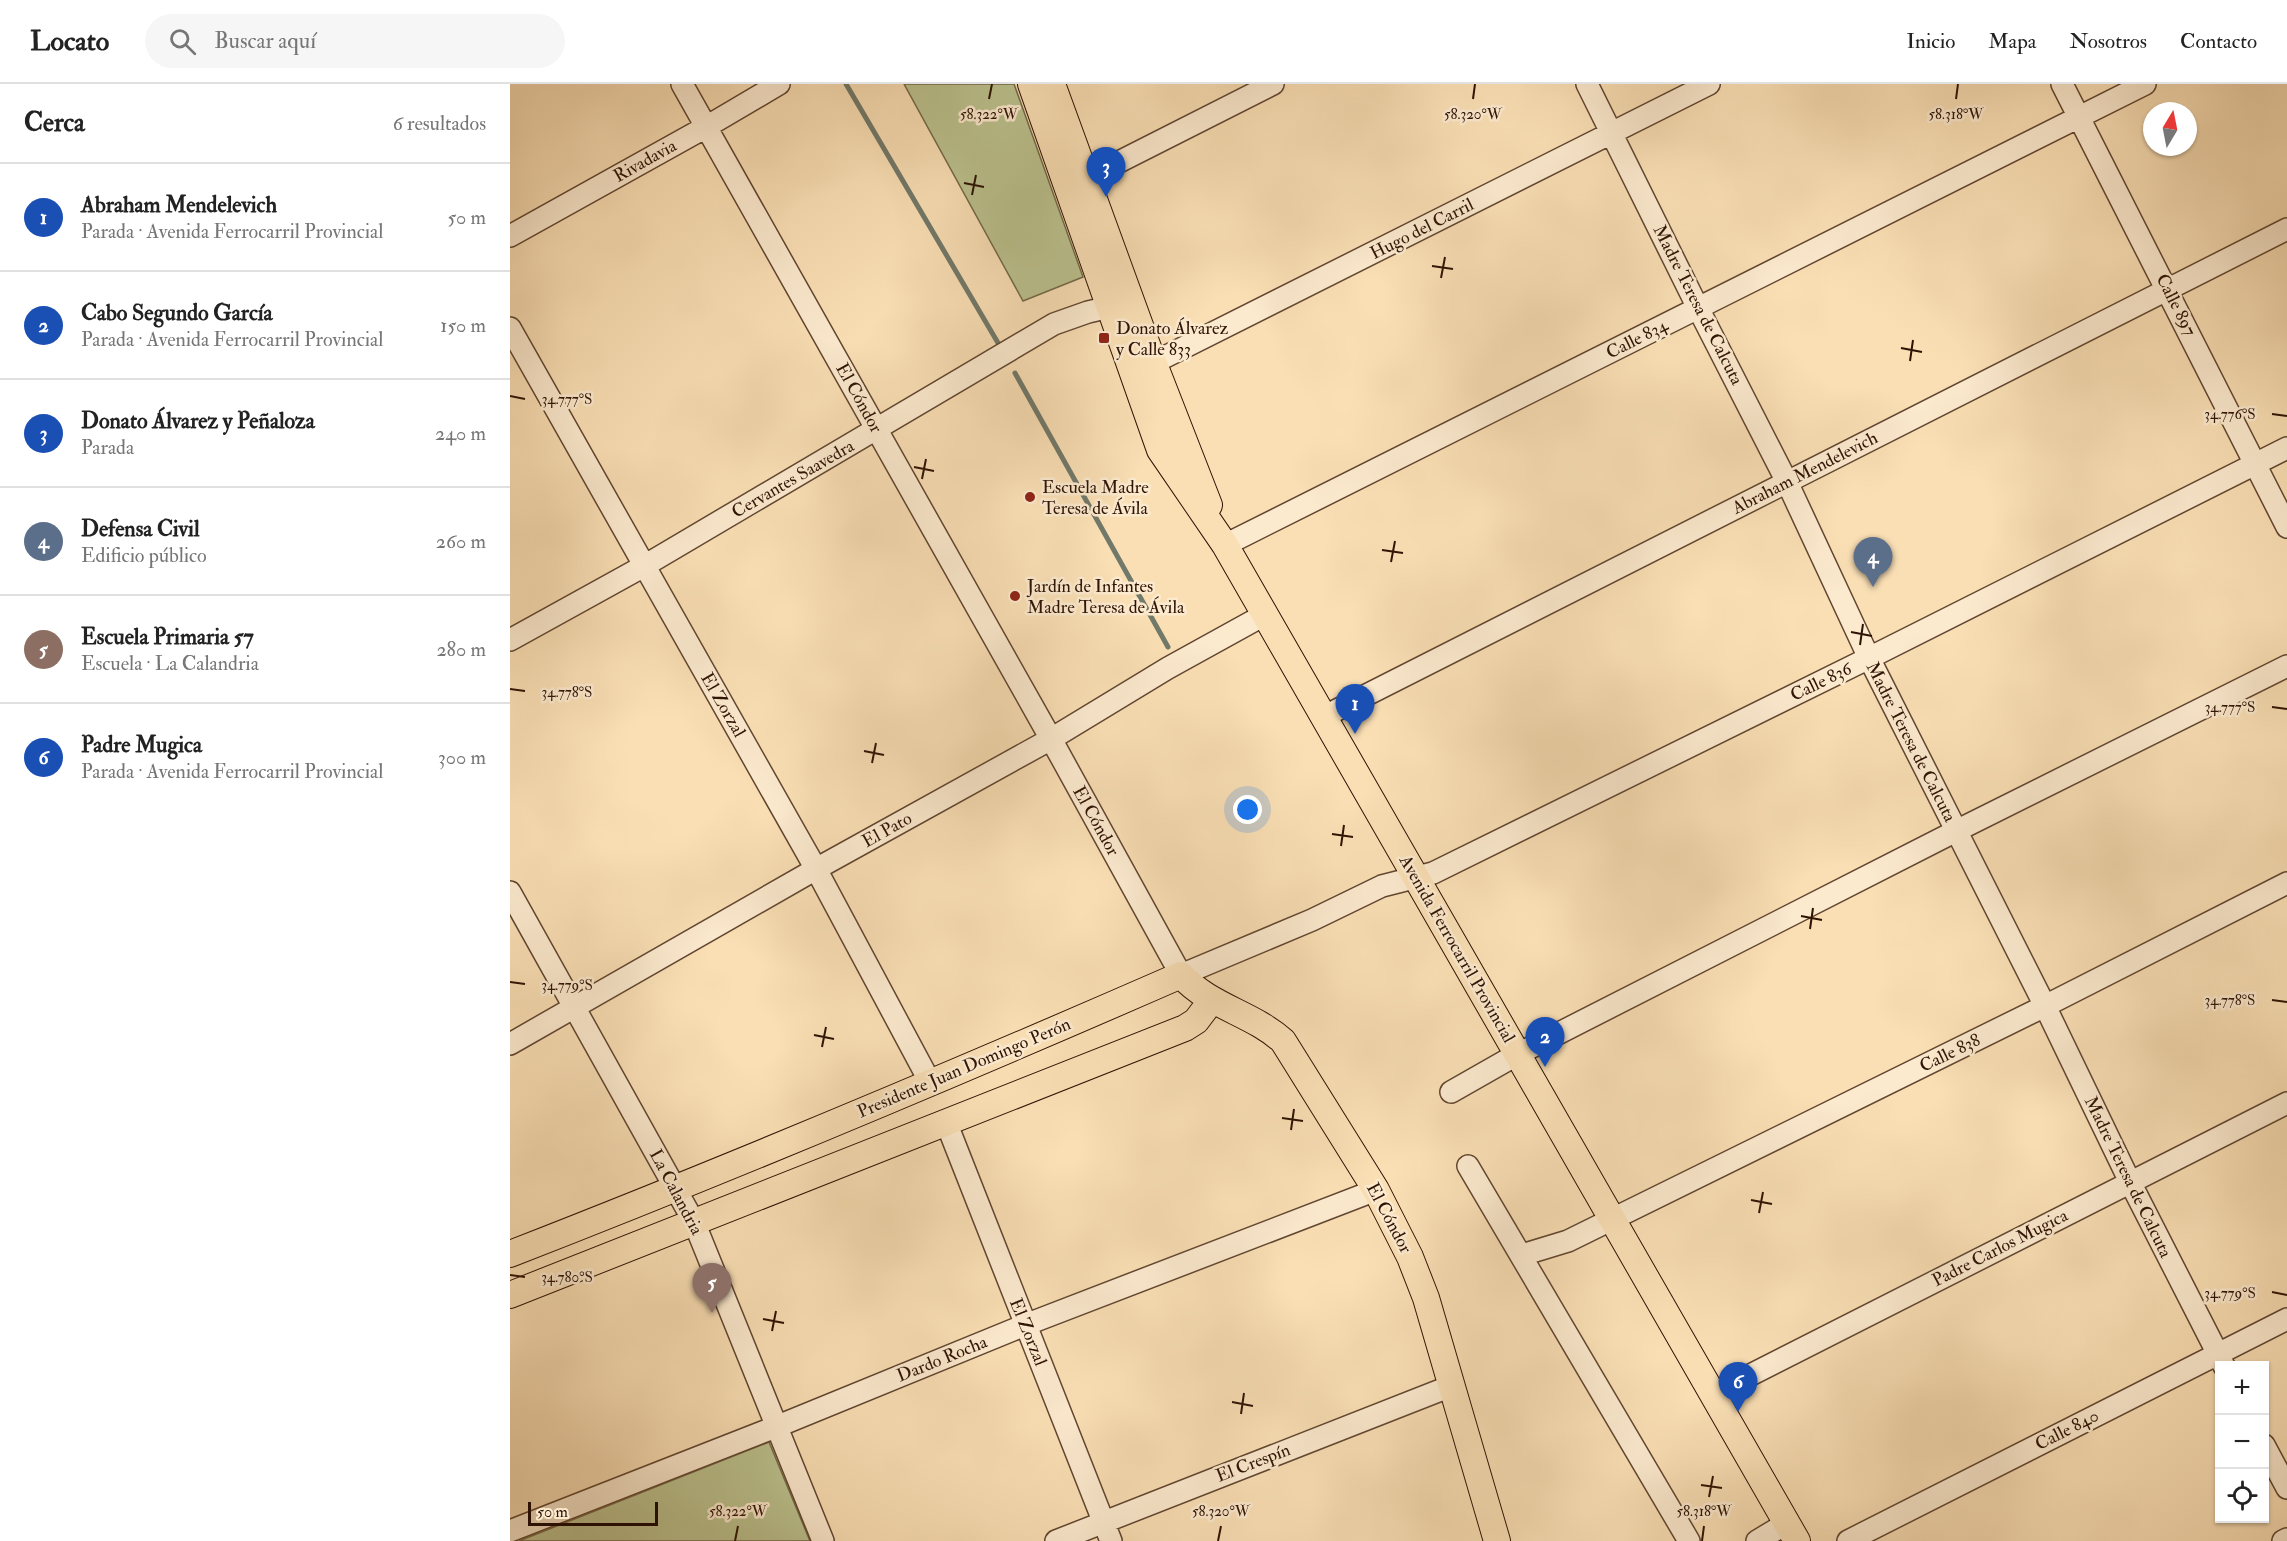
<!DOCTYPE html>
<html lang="es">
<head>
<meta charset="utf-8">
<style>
	body { margin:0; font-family:"IM FELL Double Pica",serif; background:#f6f6f6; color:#222 }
	.controls { position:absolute; right:18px; bottom:18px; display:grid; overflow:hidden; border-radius:0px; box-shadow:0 2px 4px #0004 }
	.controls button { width:54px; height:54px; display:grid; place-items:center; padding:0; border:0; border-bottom:2px solid #e0e0e0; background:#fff; color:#222; font:30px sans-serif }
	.compass { position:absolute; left:1633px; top:18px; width:54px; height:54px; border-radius:50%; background:#fff; box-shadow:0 2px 4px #0004; rotate:10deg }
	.scale { position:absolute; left:18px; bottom:15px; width:130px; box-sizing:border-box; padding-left:6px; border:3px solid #2e1304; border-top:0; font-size:16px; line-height:21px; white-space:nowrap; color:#2e1304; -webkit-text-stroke:4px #fceacf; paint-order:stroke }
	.you { position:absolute; left:738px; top:726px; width:21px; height:21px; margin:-15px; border:4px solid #fff; border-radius:50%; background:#1a73e8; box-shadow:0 0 0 9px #1a73e833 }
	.badge { display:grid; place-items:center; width:39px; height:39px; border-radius:50%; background:#1a73e8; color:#fff; font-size:20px; font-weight:700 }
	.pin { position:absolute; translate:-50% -50px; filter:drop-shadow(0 2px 3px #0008) }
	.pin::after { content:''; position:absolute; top:32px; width:21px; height:18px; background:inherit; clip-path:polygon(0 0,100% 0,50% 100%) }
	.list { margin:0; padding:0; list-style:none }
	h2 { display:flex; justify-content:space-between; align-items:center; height:78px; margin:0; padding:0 24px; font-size:26px }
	h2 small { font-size:20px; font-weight:400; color:#767676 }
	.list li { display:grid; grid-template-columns:39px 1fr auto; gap:18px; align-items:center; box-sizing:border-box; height:108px; padding:0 24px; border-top:2px solid #e0e0e0 }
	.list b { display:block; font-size:22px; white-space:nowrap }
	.list p { margin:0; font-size:20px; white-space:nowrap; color:#767676 }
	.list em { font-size:20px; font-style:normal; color:#767676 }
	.icon { flex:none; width:33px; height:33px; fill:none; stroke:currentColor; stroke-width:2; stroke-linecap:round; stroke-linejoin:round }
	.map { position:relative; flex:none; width:1777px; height:1457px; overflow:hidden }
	header { display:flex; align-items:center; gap:36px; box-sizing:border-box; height:84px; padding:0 30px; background:#fff; border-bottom:2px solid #e0e0e0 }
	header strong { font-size:28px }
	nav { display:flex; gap:33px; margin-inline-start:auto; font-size:21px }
	.search { width:420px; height:54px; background:#f6f6f6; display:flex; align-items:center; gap:15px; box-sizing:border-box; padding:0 21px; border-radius:33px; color:#767676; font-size:22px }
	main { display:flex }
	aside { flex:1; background:#fff }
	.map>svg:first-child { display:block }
	.green { fill:#bbc28f; stroke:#746a4a; stroke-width:1.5 }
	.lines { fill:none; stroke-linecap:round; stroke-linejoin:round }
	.stream { stroke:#71796a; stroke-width:5 }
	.minor-casing { stroke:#614630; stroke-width:24 }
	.major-casing { stroke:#2e1304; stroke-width:28 }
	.minor { stroke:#fceacf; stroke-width:21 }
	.major { stroke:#fadfb5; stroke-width:26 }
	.ticks { fill:none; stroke:#2e1304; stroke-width:2 }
	.poi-dot { fill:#8f2418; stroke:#fceacf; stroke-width:2 }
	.labels { text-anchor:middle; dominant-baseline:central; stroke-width:5; stroke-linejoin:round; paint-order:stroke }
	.street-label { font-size:18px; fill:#2e1304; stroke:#fceacf }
	.poi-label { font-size:18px; fill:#2e1304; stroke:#fceacf; text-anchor:start }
	.ticks-label { font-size:15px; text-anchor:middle; fill:#2e1304; stroke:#fceacf; stroke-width:5; stroke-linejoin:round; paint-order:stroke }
</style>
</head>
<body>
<header>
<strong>Locato</strong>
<div class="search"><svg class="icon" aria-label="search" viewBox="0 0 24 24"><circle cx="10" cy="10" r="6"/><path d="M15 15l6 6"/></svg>Buscar aquí</div>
<nav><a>Inicio</a><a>Mapa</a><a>Nosotros</a><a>Contacto</a></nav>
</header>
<main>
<aside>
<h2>Cerca<small>6 resultados</small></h2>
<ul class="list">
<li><span class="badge" style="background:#1a4fb4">1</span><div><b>Abraham Mendelevich</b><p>Parada · Avenida Ferrocarril Provincial</p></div><em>50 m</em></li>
<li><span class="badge" style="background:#1a4fb4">2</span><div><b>Cabo Segundo García</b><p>Parada · Avenida Ferrocarril Provincial</p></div><em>150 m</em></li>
<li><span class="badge" style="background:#1a4fb4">3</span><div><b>Donato Álvarez y Peñaloza</b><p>Parada</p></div><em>240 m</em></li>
<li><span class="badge" style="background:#5c6f8a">4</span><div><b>Defensa Civil</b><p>Edificio público</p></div><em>260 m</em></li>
<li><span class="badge" style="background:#8d6e63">5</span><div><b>Escuela Primaria 57</b><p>Escuela · La Calandria</p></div><em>280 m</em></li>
<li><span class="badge" style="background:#1a4fb4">6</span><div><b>Padre Mugica</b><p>Parada · Avenida Ferrocarril Provincial</p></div><em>300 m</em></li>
</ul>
</aside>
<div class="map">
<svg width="1777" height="1457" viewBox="0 0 1777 1457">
	<rect width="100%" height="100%" fill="#fadfb5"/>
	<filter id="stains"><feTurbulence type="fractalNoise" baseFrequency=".00333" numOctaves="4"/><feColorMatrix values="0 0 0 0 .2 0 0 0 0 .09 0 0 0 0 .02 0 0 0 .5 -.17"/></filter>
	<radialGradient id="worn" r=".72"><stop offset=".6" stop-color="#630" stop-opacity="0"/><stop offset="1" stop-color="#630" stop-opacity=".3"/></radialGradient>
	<path class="green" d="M394 0H504L573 193 513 217Z
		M259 1358 300 1457H9Z"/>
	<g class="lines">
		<path class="stream" d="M336 0 491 264
			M505 289 658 563"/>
		<g class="minor-casing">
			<path id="minor" d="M172 0 541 655 671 891 802 836 872 802 923 789 1359 574 1777 364
				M1077 0 1188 224 1277 398 1359 574 1535 922 1620 1098 1714 1282
				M1552 0 1777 443
				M561 98 595 85 763 0
				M0 152 196 43 269 0
				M0 244 306 785 421 1000
				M629 286 1199 0
				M715 461 1635 0
				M0 556 134 482 544 240 578 228 600 223
				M813 633 1777 145
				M0 808 184 1138 313 1457
				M0 960 306 785 541 655 658 584 754 531
				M941 1008 1006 971 1446 747 1777 582
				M436 1038 601 1457
				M958 1082 1179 1457
				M1012 1171 1058 1157 1535 922 1777 799
				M1203 1310 1777 1019
				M1754 1361 1777 1404
				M0 1447 268 1342 515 1241 866 1106
				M546 1457 941 1302
				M1247 1457 1277 1439
				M1338 1457 1777 1235
				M1773 1457 1777 1455"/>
		</g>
		<g class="major-casing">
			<path id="major" d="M521 0 650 366 715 461 1287 1457
				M542 0 644 280 699 421
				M0 1170C226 1082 449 988 671 891 700 923 742 929 773 957L866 1106 900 1173 916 1214 987 1457
				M0 1211 675 944 686 937 702 916"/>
		</g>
		<use href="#minor" class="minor"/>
		<use href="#major" class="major"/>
	</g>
	<path class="ticks" d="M479 15 482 0M963 15 965 0M1446 15 1448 0M454 99 474 103M462 111 466 91M922 182 943 185M931 194 935 173M1391 264 1412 268M1400 277 1403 256M0 312 15 315M1762 330 1777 332M404 383 424 387M412 395 416 375M872 466 893 469M881 478 885 457M1341 548 1362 552M1350 561 1353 540M0 605 15 607M1762 623 1777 625M354 667 374 671M362 679 366 659M822 750 843 753M831 762 834 741M1291 832 1312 836M1300 845 1303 824M0 898 15 900M1762 916 1777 918M304 951 324 955M312 963 316 943M772 1034 793 1037M781 1046 784 1025M1241 1116 1262 1120M1249 1129 1253 1108M0 1191 15 1193M1762 1208 1777 1211M253 1235 274 1239M262 1247 266 1227M722 1318 743 1322M731 1330 734 1309M1191 1401 1212 1404M1199 1413 1203 1392M225 1457 228 1442M708 1457 711 1442M1192 1457 1194 1442"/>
	<g class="poi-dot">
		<rect x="588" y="248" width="12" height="12" rx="3"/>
		<circle cx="520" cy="413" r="6"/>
		<circle cx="505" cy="512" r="6"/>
	</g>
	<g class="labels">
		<g class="street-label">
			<text transform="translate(135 77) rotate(-29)">Rivadavia</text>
			<text transform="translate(912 145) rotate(-27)">Hugo del Carril</text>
			<text transform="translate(1188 221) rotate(63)">Madre Teresa de Calcuta</text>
			<text transform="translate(1666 221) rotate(63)">Calle 897</text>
			<text transform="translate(1127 255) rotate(-27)">Calle 834</text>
			<text transform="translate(349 314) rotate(61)">El Cóndor</text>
			<text transform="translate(1295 389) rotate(-27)">Abraham Mendelevich</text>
			<text transform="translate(283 395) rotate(-30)">Cervantes Saavedra</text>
			<text transform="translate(1311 598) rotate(-26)">Calle 836</text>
			<text transform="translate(213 621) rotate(60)">El Zorzal</text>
			<text transform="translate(1401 658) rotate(63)">Madre Teresa de Calcuta</text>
			<text transform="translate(586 737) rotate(61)">El Cóndor</text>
			<text transform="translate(377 746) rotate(-29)">El Pato</text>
			<text transform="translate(947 865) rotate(60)">Avenida Ferrocarril Provincial</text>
			<text transform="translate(1440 969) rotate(-26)">Calle 838</text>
			<text transform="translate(454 984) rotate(-23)">Presidente Juan Domingo Perón</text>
			<text transform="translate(1618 1093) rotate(64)">Madre Teresa de Calcuta</text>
			<text transform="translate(166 1108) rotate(62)">La Calandria</text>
			<text transform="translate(879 1134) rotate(62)">El Cóndor</text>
			<text transform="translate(1490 1164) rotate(-27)">Padre Carlos Mugica</text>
			<text transform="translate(518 1248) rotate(68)">El Zorzal</text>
			<text transform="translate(432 1275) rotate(-22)">Dardo Rocha</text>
			<text transform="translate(1557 1346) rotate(-27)">Calle 840</text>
			<text transform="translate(743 1379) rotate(-21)">El Crespín</text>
		</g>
		<g class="poi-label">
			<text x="606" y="244">Donato Álvarez<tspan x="606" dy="21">y Calle 833</tspan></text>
			<text x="532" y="403">Escuela Madre<tspan x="532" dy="21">Teresa de Ávila</tspan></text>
			<text x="517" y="502">Jardín de Infantes<tspan x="517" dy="21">Madre Teresa de Ávila</tspan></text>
		</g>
	</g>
	<g class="ticks-label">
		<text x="479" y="35">58.322°W</text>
		<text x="963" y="35">58.320°W</text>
		<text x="1446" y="35">58.318°W</text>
		<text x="57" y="320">34.777°S</text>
		<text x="1720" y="335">34.776°S</text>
		<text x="57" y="613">34.778°S</text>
		<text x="1720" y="628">34.777°S</text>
		<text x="57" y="906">34.779°S</text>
		<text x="1720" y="921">34.778°S</text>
		<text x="57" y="1198">34.780°S</text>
		<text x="1720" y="1214">34.779°S</text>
		<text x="228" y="1432">58.322°W</text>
		<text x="711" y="1432">58.320°W</text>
		<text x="1194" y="1432">58.318°W</text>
	</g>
	<rect width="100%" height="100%" filter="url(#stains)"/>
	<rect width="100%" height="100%" fill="url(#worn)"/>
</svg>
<div class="controls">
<button>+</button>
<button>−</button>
<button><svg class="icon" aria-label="locate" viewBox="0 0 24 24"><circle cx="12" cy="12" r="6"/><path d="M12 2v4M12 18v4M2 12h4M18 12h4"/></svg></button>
</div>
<svg class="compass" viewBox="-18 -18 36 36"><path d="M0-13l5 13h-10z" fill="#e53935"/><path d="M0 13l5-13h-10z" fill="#767676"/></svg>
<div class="scale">50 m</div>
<div class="you"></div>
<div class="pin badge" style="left:845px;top:650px;background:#1a4fb4">1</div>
<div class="pin badge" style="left:1035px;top:983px;background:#1a4fb4">2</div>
<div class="pin badge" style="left:596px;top:113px;background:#1a4fb4">3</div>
<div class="pin badge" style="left:1363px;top:503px;background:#5c6f8a">4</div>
<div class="pin badge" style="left:202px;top:1229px;background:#8d6e63">5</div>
<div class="pin badge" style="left:1228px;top:1328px;background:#1a4fb4">6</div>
</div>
</main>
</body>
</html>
